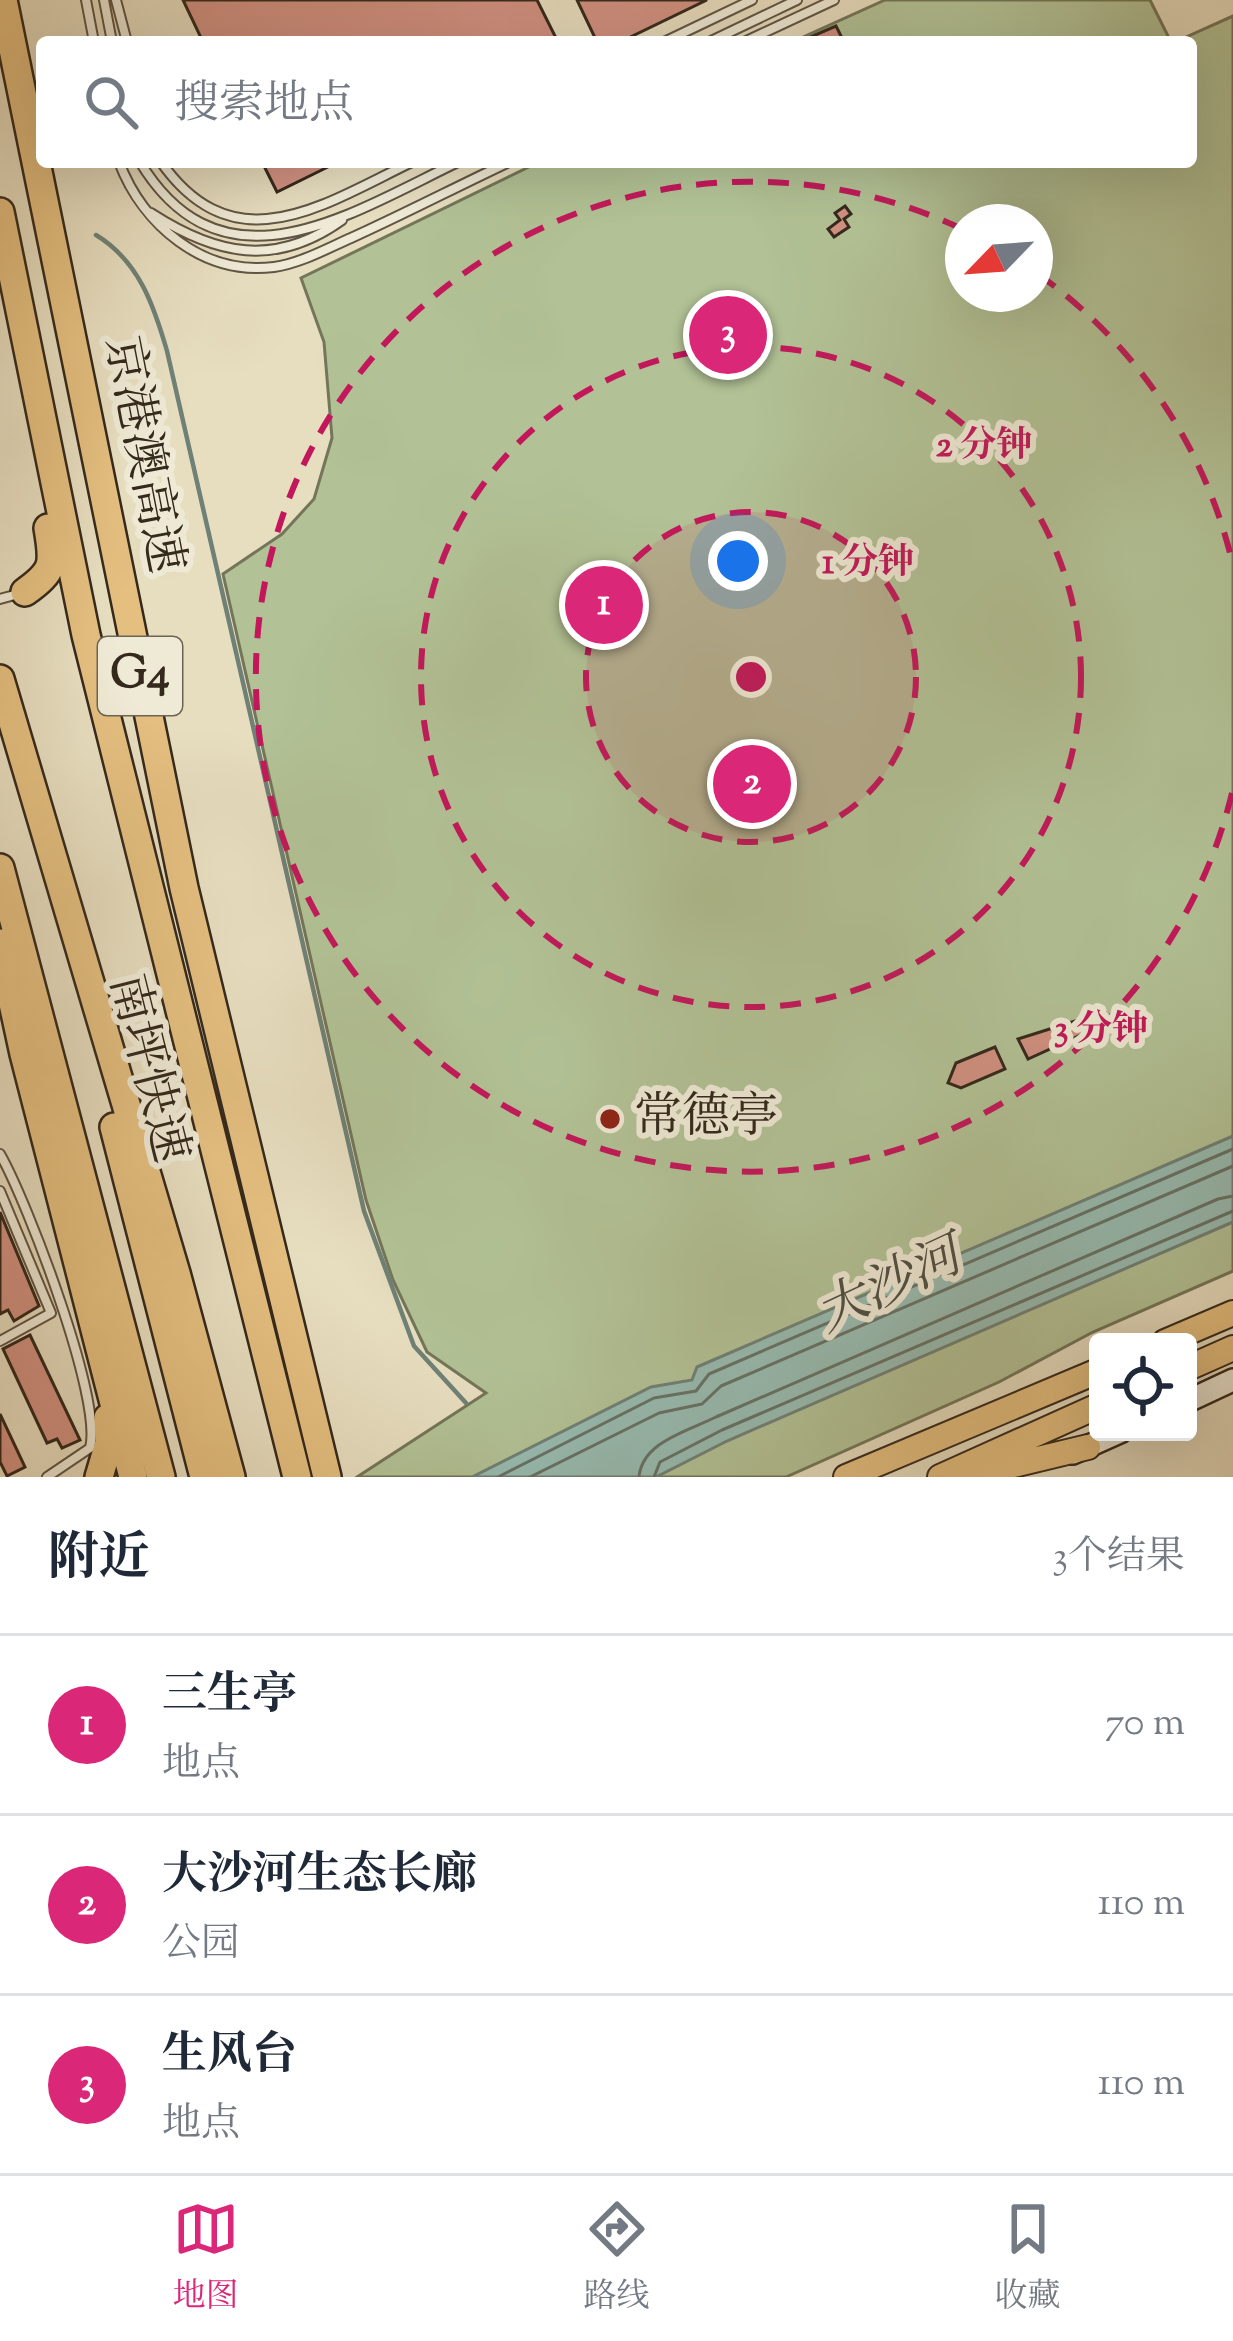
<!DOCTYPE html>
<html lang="zh">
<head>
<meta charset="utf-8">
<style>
	body { margin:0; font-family:"Sorts Mill Goudy","Noto Serif SC",serif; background:#f6f6f7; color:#1f2937 }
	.controls { position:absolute; right:36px; bottom:36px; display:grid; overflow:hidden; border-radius:12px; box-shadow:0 12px 48px #0002 }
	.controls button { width:108px; height:108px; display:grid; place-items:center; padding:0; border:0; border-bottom:3px solid #e0e1e3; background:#fff; color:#1f2937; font:60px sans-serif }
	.compass { position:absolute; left:945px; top:204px; width:108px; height:108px; border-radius:50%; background:#fff; box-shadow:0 12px 48px #0002; rotate:245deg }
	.you { position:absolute; left:738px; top:561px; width:42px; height:42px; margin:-30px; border:9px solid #fff; border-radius:50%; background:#1a73e8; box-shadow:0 0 0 18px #1a73e833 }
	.badge { display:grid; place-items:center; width:78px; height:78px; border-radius:50%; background:#db2777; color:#fff; font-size:39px; font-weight:700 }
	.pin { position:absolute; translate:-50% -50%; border:6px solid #fff; box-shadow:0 3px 12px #0006 }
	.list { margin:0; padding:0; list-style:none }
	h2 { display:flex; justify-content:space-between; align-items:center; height:156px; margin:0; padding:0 48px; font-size:51px }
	h2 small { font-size:39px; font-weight:400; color:#747a83 }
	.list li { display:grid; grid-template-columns:78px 1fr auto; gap:36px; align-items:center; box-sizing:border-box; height:180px; padding:0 48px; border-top:3px solid #e0e1e3 }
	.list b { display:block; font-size:45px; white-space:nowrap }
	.list p { margin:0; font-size:39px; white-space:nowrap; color:#747a83 }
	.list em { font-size:39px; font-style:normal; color:#747a83 }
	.icon { flex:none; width:66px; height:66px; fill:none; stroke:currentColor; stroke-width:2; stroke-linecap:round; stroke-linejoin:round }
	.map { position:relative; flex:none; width:1233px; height:1477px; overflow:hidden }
	.search { position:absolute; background:#fff; box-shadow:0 12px 48px #0002; left:36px; right:36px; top:36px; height:132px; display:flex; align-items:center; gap:30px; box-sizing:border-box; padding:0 42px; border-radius:12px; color:#747a83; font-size:45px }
	.sheet { height:696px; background:#fff }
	nav { display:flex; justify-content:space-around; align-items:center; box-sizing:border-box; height:168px; border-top:3px solid #e0e1e3; background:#fff; font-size:33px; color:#747a83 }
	nav a { display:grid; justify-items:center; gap:6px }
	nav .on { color:#db2777 }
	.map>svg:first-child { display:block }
	.green { fill:#b2c296; stroke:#737659; stroke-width:3; fill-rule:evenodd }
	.water { fill:#97bcb2; stroke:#6f8176; stroke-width:3 }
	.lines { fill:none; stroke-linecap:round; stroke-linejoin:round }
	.shore { stroke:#667267; stroke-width:3 }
	.stream { stroke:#6f8176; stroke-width:4.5 }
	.building { fill:#d19182; stroke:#34291c; stroke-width:3 }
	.lane-casing { stroke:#615645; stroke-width:12 }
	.secondary-casing { stroke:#34291c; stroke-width:26 }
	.primary-casing { stroke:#34291c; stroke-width:28 }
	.highway-casing { stroke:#34291c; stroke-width:32 }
	.lane { stroke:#efead6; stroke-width:8 }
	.secondary { stroke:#efead6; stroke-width:21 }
	.primary { stroke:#e4bf80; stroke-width:24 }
	.highway { stroke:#e4bf80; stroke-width:27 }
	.ring { fill:none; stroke:#c2185b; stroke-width:6; stroke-dasharray:21 15 }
	.poi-dot { fill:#8f2418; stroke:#efead6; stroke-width:4.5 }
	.labels { text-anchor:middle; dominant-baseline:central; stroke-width:12; stroke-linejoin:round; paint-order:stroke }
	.shield { fill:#efead6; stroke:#6c6354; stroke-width:3 }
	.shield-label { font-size:45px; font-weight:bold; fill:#34291c }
	.street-label { font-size:48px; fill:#34291c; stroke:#efead6 }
	.poi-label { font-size:48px; fill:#34291c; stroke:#efead6; text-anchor:start }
	.water-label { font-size:51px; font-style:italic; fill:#4d4e42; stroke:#efead6 }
	.centre { fill:#c2185b; stroke:#efead6; stroke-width:6 }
	.ring-label { font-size:36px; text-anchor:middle; font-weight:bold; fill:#c2185b; stroke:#efead6; stroke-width:12; stroke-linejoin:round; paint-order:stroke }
</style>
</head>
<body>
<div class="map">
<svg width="1233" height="1477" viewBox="0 0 1233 1477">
	<rect width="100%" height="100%" fill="#e7dec0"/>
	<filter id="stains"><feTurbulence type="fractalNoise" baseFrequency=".00167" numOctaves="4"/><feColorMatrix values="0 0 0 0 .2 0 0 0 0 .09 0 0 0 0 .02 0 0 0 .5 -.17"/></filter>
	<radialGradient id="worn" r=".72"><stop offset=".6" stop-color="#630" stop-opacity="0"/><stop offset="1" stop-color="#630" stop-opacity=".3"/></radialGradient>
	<path class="green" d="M885 0H1150L1171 42H792Z
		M1233 16V1271L1093 1332 999 1382 786 1477H357L486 1393 427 1352 393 1280 366 1200 223 574 282 534 314 499 332 438 324 342 301 278 539 162H1191V42H1175ZM963 222H1035V294H963Z"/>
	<path class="water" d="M1233 1136V1222L727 1441 656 1477H472L651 1387 692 1380 697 1367Z"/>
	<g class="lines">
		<path class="shore" d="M498 1477 654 1398 696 1391 709 1374 1233 1149
			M530 1477 659 1413 702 1404 721 1386 1233 1166
			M639 1477C642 1442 688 1431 716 1417L1218 1199 1233 1196
			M654 1477 660 1462 722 1430 1233 1211"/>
		<path class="stream" d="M96 235C139 261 154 306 167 351L364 1211 414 1346 466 1403"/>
	</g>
	<path class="building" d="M183 0H537L558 42H203Z
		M577 0H707L620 42H597Z
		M836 26 844 42H799Z
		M262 162H338L277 192Z
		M845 206 851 214 844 219 849 227 834 237 828 229 840 220 835 213Z
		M608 592 617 609 599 617 591 601Z
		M1078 1020 1085 1033 1028 1059 1018 1039Z
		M995 1047 1005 1069 961 1088 948 1083 956 1063Z
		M0 1212 39 1306 14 1321 8 1310 0 1314Z
		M30 1335 80 1440 62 1448 57 1439 47 1443 3 1349Z
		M0 1414 25 1467 7 1476 0 1462Z"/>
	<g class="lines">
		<g class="lane-casing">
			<path id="lane" d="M86 0 94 42
				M104 0 112 42
				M116 0 127 42
				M664 42 752 0
				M709 42 797 0
				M744 42 834 0
				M119 162C143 225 203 276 274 267 301 263 326 249 351 238 404 214 456 187 509 162
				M140 162C223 299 351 213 458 162
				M161 162C235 267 324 204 412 162
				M151 213C216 255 275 268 342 220
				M0 599 22 593
				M0 1154C27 1201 103 1400 90 1448L47 1477
				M0 1191 51 1313 0 1341"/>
		</g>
		<g class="secondary-casing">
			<path id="secondary" d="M1188 1401 1233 1380
				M1073 1453 1120 1432"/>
		</g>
		<g class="primary-casing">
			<path id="primary" d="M1165 1342 1233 1313
				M1188 1368 1233 1348
				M972 1475 1088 1447
				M846 1477 1098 1371
				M940 1477 1098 1406"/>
		</g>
		<g class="highway-casing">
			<path id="highway" d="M3 0 184 888 327 1477
				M0 212 86 635 297 1477
				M25 592C55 571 54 563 48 528
				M0 679 176 1273 231 1477
				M0 868 161 1477
				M0 943 24 1054 133 1477
				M114 1127 204 1477
				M99 1477 109 1443 108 1418"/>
		</g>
		<use href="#lane" class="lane"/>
		<use href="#secondary" class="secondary"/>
		<use href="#primary" class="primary"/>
		<use href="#highway" class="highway"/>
	</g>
	<circle cx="751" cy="677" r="165" fill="#c2185b" fill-opacity=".12"/>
	<g class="ring">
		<circle cx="751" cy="677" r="165"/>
		<circle cx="751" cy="677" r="330"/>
		<path d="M1232 793A495 495 0 1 1 960 228M1038 274A495 495 0 0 1 1232 561"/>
	</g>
	<circle class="poi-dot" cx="610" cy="1119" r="12"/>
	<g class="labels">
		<rect class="shield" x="98" y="637" width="84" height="78" rx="9"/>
		<g class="shield-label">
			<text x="140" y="676">G4</text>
		</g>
		<g class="street-label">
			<text transform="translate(141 455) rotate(79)">京港澳高速</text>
			<text transform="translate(146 1069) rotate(76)">南坪快速</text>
		</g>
		<g class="poi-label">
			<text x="634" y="1119">常德亭</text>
		</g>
		<g class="water-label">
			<text transform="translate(890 1288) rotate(-25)">大沙河</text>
		</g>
	</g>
	<circle cx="751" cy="677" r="18" class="centre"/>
	<g class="ring-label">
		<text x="984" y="456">2 分钟</text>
		<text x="868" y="573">1 分钟</text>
		<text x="1101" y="1040">3 分钟</text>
	</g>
	<rect width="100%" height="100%" filter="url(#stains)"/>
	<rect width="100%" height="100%" fill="url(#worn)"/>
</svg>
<div class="controls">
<button><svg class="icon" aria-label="locate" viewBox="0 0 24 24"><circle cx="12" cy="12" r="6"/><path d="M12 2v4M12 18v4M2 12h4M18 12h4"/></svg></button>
</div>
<svg class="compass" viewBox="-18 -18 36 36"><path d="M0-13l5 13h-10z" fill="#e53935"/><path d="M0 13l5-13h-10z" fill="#747a83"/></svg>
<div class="you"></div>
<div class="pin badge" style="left:604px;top:605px">1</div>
<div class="pin badge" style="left:752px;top:784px">2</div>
<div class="pin badge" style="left:728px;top:335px">3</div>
<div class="search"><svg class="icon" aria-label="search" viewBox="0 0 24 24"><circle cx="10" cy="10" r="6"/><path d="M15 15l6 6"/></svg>搜索地点</div>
</div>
<section class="sheet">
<h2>附近<small>3个结果</small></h2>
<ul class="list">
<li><span class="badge">1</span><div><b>三生亭</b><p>地点</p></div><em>70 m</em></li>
<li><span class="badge">2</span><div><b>大沙河生态长廊</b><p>公园</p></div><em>110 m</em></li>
<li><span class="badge">3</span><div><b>生风台</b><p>地点</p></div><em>110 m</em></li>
</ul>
</section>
<nav>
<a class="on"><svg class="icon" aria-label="map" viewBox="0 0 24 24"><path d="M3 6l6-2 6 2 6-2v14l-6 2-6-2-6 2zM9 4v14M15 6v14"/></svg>地图</a>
<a><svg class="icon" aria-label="directions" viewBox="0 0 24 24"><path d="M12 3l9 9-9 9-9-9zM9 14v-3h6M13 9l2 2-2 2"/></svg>路线</a>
<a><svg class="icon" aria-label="saved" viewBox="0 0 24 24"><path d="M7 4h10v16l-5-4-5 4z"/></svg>收藏</a>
</nav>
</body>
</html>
